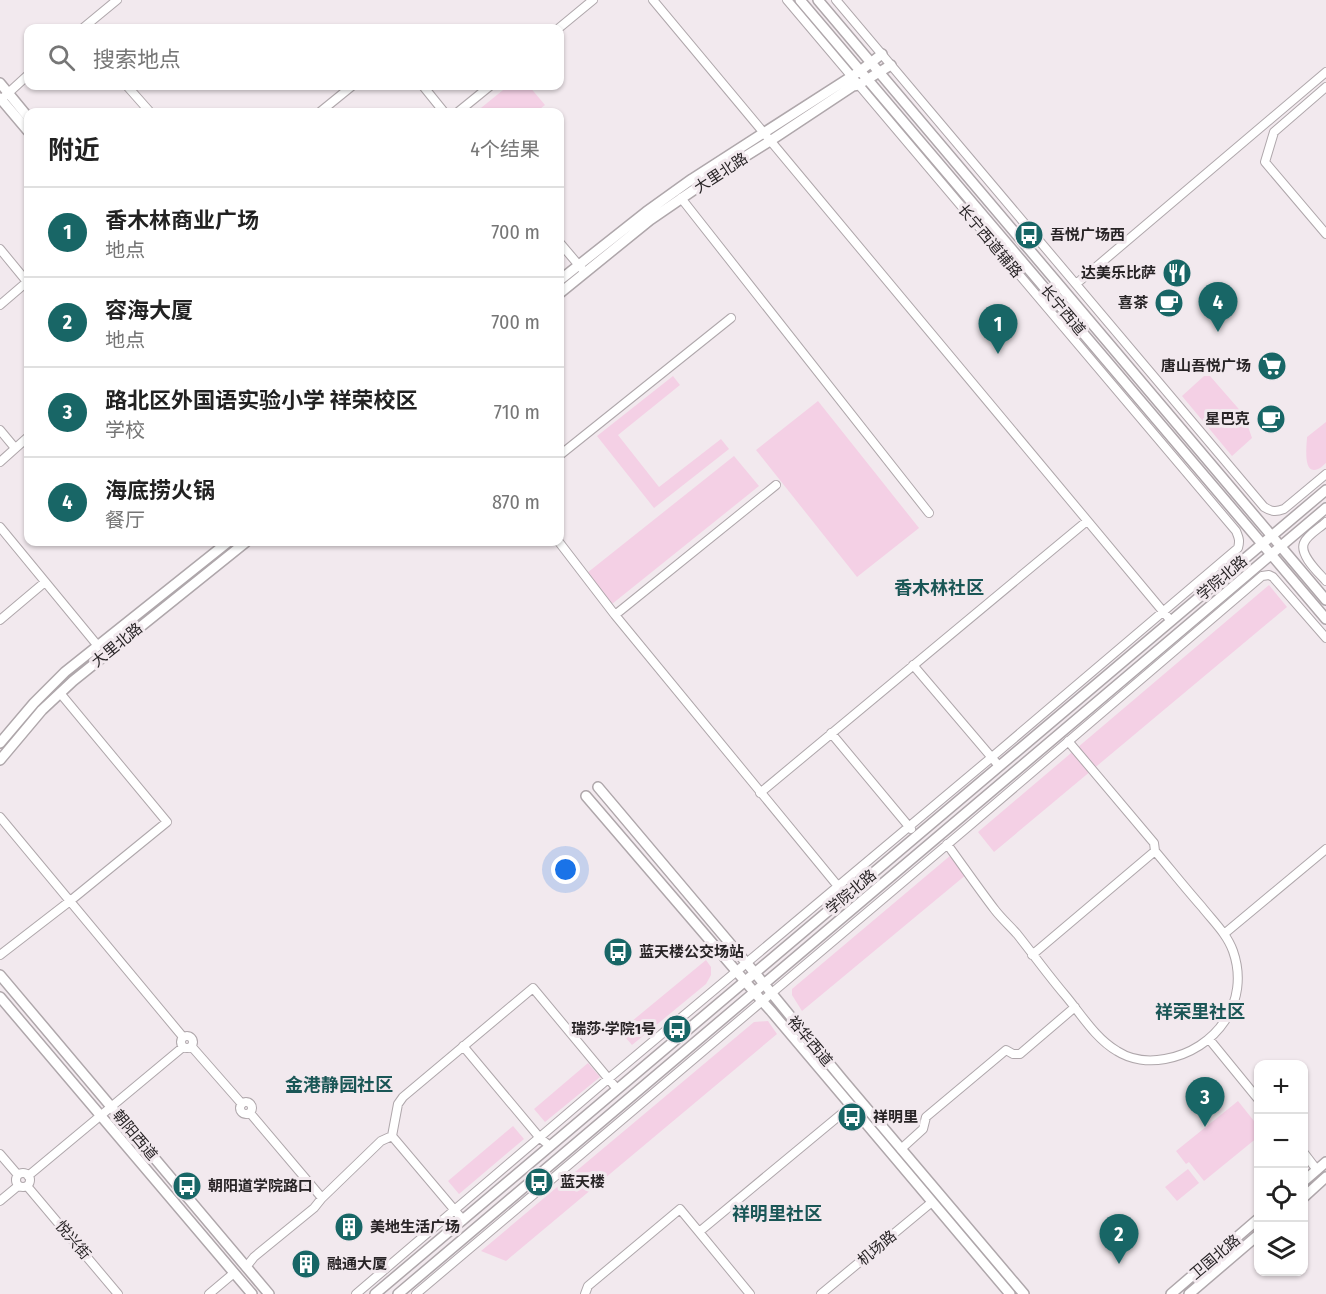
<!DOCTYPE html>
<html lang="zh">
<head>
<meta charset="utf-8">
<style>
	body { margin:0; font-family:"Fira Sans Condensed","Noto Sans SC",sans-serif; background:#f6f6f6; color:#222 }
	.controls { position:absolute; right:18px; bottom:18px; display:grid; overflow:hidden; border-radius:12px; box-shadow:0 2px 4px #0004 }
	.controls button { width:54px; height:54px; display:grid; place-items:center; padding:0; border:0; border-bottom:2px solid #e0e0e0; background:#fff; color:#222; font:30px sans-serif }
	.you { position:absolute; left:566px; top:870px; width:21px; height:21px; margin:-15px; border:4px solid #fff; border-radius:50%; background:#1a73e8; box-shadow:0 0 0 9px #1a73e833 }
	.badge { display:grid; place-items:center; width:39px; height:39px; border-radius:50%; background:#186666; color:#fff; font-size:20px; font-weight:700 }
	.pin { position:absolute; translate:-50% -50px; filter:drop-shadow(0 2px 3px #0008) }
	.pin::after { content:''; position:absolute; top:32px; width:21px; height:18px; background:inherit; clip-path:polygon(0 0,100% 0,50% 100%) }
	.list { margin:0; padding:0; list-style:none }
	h2 { display:flex; justify-content:space-between; align-items:center; height:78px; margin:0; padding:0 24px; font-size:26px }
	h2 small { font-size:20px; font-weight:400; color:#767676 }
	.list li { display:grid; grid-template-columns:39px 1fr auto; gap:18px; align-items:center; box-sizing:border-box; height:90px; padding:0 24px; border-top:2px solid #e0e0e0 }
	.list b { display:block; font-size:22px; white-space:nowrap }
	.list p { margin:0; font-size:20px; white-space:nowrap; color:#767676 }
	.list em { font-size:20px; font-style:normal; color:#767676 }
	.icon { flex:none; width:33px; height:33px; fill:none; stroke:currentColor; stroke-width:2; stroke-linecap:round; stroke-linejoin:round }
	.map { position:relative; flex:none; width:1326px; height:1294px; overflow:hidden }
	.search { position:absolute; background:#fff; box-shadow:0 2px 4px #0004; left:24px; top:24px; width:540px; height:66px; display:flex; align-items:center; gap:15px; box-sizing:border-box; padding:0 21px; border-radius:12px; color:#767676; font-size:22px }
	.panel { position:absolute; background:#fff; box-shadow:0 2px 4px #0004; left:24px; top:108px; width:540px; height:438px; border-radius:12px }
	.map>svg:first-child { display:block }
	.green { fill:#f4d0e5 }
	.lines { fill:none; stroke-linecap:round; stroke-linejoin:round }
	.minor-casing { stroke:#afa7ab; stroke-width:10 }
	.major-casing { stroke:#afa7ab; stroke-width:12 }
	.minor { stroke:#fff; stroke-width:8 }
	.major { stroke:#fff; stroke-width:9 }
	.labels { text-anchor:middle; dominant-baseline:central; stroke-width:6; stroke-linejoin:round; paint-order:stroke }
	.street-label { font-size:15px; fill:#282426; stroke:#f2e9ee }
	.poi-label { font-size:15px; font-weight:bold; fill:#282426; stroke:#f2e9ee; text-anchor:start }
	.quarter-label { font-size:18px; font-weight:bold; fill:#1a5656; stroke:#f2e9ee }
</style>
</head>
<body>
<div class="map">
<svg width="1326" height="1294" viewBox="0 0 1326 1294">
	<rect width="100%" height="100%" fill="#f2e9ee"/>
	<path class="green" d="M508 86H529L545 105 536 112H476Z
		M673 376 680 385 618 435 659 487 721 439 729 449 654 508 597 436Z
		M1204 376H1210L1244 415 1252 438 1232 456 1182 396Z
		M818 401 919 528 857 577 756 450Z
		M1326 422V463C1323 465 1321 468 1318 469 1302 476 1307 444 1307 437Z
		M734 456 759 486 612 604 587 573Z
		M1269 585 1287 607 994 852 978 832Z
		M951 855 967 874 802 1011 792 995V989Z
		M706 960 711 967V975L706 984 632 1045 620 1031Z
		M768 1021 777 1034 506 1261 481 1251 754 1022Z
		M588 1063 600 1077 545 1122 534 1109Z
		M1238 1101 1258 1126V1137L1204 1181 1189 1162 1186 1164 1176 1151Z
		M513 1126 524 1139 459 1194 448 1181Z
		M1188 1169 1199 1183 1177 1201 1165 1187Z"/>
	<g class="lines">
		<g class="minor-casing">
			<path id="minor" d="M653 0 1171 621
				M836 0 1264 507C1272 512 1276 512 1284 509L1326 474
				M83 28 117 0
				M559 28 593 0
				M127 86 150 112
				M423 86 444 112
				M1326 87 1274 132 1265 162 1326 234
				M5 96 28 75
				M320 112 352 86
				M458 112 490 86
				M681 198 929 513
				M560 243 582 269
				M0 249 28 283
				M1076 284 1326 72
				M0 305 28 281
				M0 430 15 448
				M560 455 731 318
				M0 462 28 437
				M1326 522C1320 528 1307 535 1304 543 1299 555 1319 573 1326 581
				M0 527 98 646
				M559 542 615 615 846 896
				M615 615 776 485
				M0 620 45 582
				M913 665 999 766
				M831 733 911 829
				M1068 741 1154 843 1155 851
				M760 793 1087 521
				M0 817 183 1037
				M947 844C963 866 979 889 995 910 1002 919 1010 926 1017 934 1033 954 1048 975 1065 995 1081 1014 1095 1038 1117 1051 1131 1060 1149 1062 1165 1059 1216 1050 1251 1002 1233 951 1227 934 1213 921 1202 907 1186 889 1171 870 1155 851L1032 955
				M1224 934 1326 849
				M0 955 70 901 167 822 60 693
				M181 1042a6 6 0 1 1 12 0a6 6 0 1 1-12 0Z
				M1209 1039 1258 1099
				M463 1046 540 1138 550 1146
				M192 1047 242 1104
				M240 1108a6 6 0 1 1 12 0a6 6 0 1 1-12 0Z
				M250 1113 322 1198
				M392 1136 463 1220
				M901 1149 923 1129 926 1117 1006 1050 1013 1054H1020L1075 1007
				M1304 1153 1317 1170
				M0 1154 18 1175
				M16 1180a7 7 0 1 1 14 0a7 7 0 1 1-14 0Z
				M28 1176 183 1047
				M27 1186 118 1294
				M0 1201 18 1186
				M246 1267 254 1257 314 1208 322 1198 381 1141 392 1136 398 1104 403 1097 533 988 617 1089
				M209 1294 234 1273
				M356 1294 608 1079 992 757 1238 548C1240 541 1239 538 1236 531L787 0
				M416 1294 968 827 1262 576 1269 575 1273 577 1326 638
				M585 1294 588 1286 680 1209 699 1232
				M750 1294 699 1232 851 1106
				M821 1294 932 1202"/>
		</g>
		<g class="major-casing">
			<path id="major" d="M800 0 1326 619
				M818 0 1326 600
				M0 83 28 117
				M0 98 28 131
				M560 280 646 212 692 179 860 71 882 54
				M560 293 650 220 714 176 770 141 853 86 858 85 891 65
				M0 743 34 703 65 672 228 542
				M0 760 42 710 73 681 246 542
				M598 787 755 973 842 1079 1024 1294
				M586 796 762 1001 771 1011 1010 1294
				M0 975 269 1294
				M0 997 252 1294
				M1304 1181 1326 1162
				M1304 1197 1326 1177
				M375 1294 1326 490
				M398 1294 1326 508
				M1171 1294 1258 1219
				M1189 1294 1258 1235"/>
		</g>
		<use href="#minor" class="minor"/>
		<use href="#major" class="major"/>
	</g>
	<defs>
		<g id="bus-disc" transform="scale(1.5)"><circle r="9.5" fill="#186666" stroke="#f2e9ee"/><path d="M-5-6H5V4H4V6H2V4H-2V6H-4V4H-5ZM-3.5-4V0h7V-4ZM-3.5 1.2v1.5H-2V1.2ZM2 1.2v1.5H3.5V1.2Z" fill="#fff"/></g>
		<g id="restaurant-disc" transform="scale(1.5)"><circle r="9.5" fill="#186666" stroke="#f2e9ee"/><path d="M-5-6h1v4h1v-4h1v4h1v-4h1v5L-1.5 .5V6h-2V.5L-5-1ZM5-6V6H3V1.5H1.5Q1.5-4 5-6Z" fill="#fff"/></g>
		<g id="cafe-disc" transform="scale(1.5)"><circle r="9.5" fill="#186666" stroke="#f2e9ee"/><path d="M-5.5-4.5H6V0H3Q3 3.5 0 3.5H-2.5Q-5.5 3.5-5.5 0ZM3-3.2v2h1.7v-2ZM-6 4.5H4V6H-6Z" fill="#fff"/></g>
		<g id="supermarket-disc" transform="scale(1.5)"><circle r="9.5" fill="#186666" stroke="#f2e9ee"/><path d="M-6-5.5h2.5l.6 2H6L4.5 2H-2.5L-4.4-4H-6ZM-1.5 3.2a1.3 1.3 0 1 0 .1 0ZM3 3.2a1.3 1.3 0 1 0 .1 0Z" fill="#fff"/></g>
		<g id="building-disc" transform="scale(1.5)"><circle r="9.5" fill="#186666" stroke="#f2e9ee"/><path d="M-4-6H4V6H1V3H-1V6H-4ZM-2.5-4.3h1.7v1.8h-1.7ZM.8-4.3h1.7v1.8H.8ZM-2.5-1h1.7V.8h-1.7ZM.8-1h1.7V.8H.8Z" fill="#fff"/></g>
	</defs>
	<g fill-rule="evenodd">
		<use href="#bus-disc" x="1029" y="235"/>
		<use href="#restaurant-disc" x="1177" y="273"/>
		<use href="#cafe-disc" x="1169" y="303"/>
		<use href="#supermarket-disc" x="1272" y="366"/>
		<use href="#cafe-disc" x="1271" y="419"/>
		<use href="#bus-disc" x="618" y="952"/>
		<use href="#bus-disc" x="677" y="1029"/>
		<use href="#bus-disc" x="852" y="1117"/>
		<use href="#bus-disc" x="539" y="1182"/>
		<use href="#bus-disc" x="187" y="1186"/>
		<use href="#building-disc" x="349" y="1227"/>
		<use href="#building-disc" x="306" y="1264"/>
	</g>
	<g class="labels">
		<g class="street-label">
			<text transform="translate(721 173) rotate(-33)">大里北路</text>
			<text transform="translate(990 241) rotate(50)">长宁西道辅路</text>
			<text transform="translate(1063 310) rotate(50)">长宁西道</text>
			<text transform="translate(1222 578) rotate(-40)">学院北路</text>
			<text transform="translate(117 645) rotate(-39)">大里北路</text>
			<text transform="translate(851 892) rotate(-40)">学院北路</text>
			<text transform="translate(810 1041) rotate(50)">裕华西道</text>
			<text transform="translate(135 1135) rotate(50)">朝阳西道</text>
			<text transform="translate(73 1240) rotate(50)">悦兴街</text>
			<text transform="translate(877 1248) rotate(-40)">机场路</text>
			<text transform="translate(1215 1257) rotate(-40)">卫国北路</text>
		</g>
		<g class="poi-label">
			<text x="1050" y="235">吾悦广场西</text>
			<text x="1156" y="273" text-anchor="end">达美乐比萨</text>
			<text x="1148" y="303" text-anchor="end">喜茶</text>
			<text x="1251" y="366" text-anchor="end">唐山吾悦广场</text>
			<text x="1250" y="419" text-anchor="end">星巴克</text>
			<text x="639" y="952">蓝天楼公交场站</text>
			<text x="656" y="1029" text-anchor="end">瑞莎·学院1号</text>
			<text x="873" y="1117">祥明里</text>
			<text x="560" y="1182">蓝天楼</text>
			<text x="208" y="1186">朝阳道学院路口</text>
			<text x="370" y="1227">美地生活广场</text>
			<text x="327" y="1264">融通大厦</text>
		</g>
		<g class="quarter-label">
			<text x="939" y="588">香木林社区</text>
			<text x="1200" y="1012">祥荣里社区</text>
			<text x="339" y="1085">金港静园社区</text>
			<text x="777" y="1214">祥明里社区</text>
		</g>
	</g>
</svg>
<div class="controls">
<button>+</button>
<button>−</button>
<button><svg class="icon" aria-label="locate" viewBox="0 0 24 24"><circle cx="12" cy="12" r="6"/><path d="M12 2v4M12 18v4M2 12h4M18 12h4"/></svg></button>
<button><svg class="icon" aria-label="layers" viewBox="0 0 24 24"><path d="M12 4l9 5-9 5-9-5zM3 14l9 5 9-5"/></svg></button>
</div>
<div class="you"></div>
<div class="pin badge" style="left:998px;top:354px">1</div>
<div class="pin badge" style="left:1119px;top:1264px">2</div>
<div class="pin badge" style="left:1205px;top:1127px">3</div>
<div class="pin badge" style="left:1218px;top:332px">4</div>
<div class="search"><svg class="icon" aria-label="search" viewBox="0 0 24 24"><circle cx="10" cy="10" r="6"/><path d="M15 15l6 6"/></svg>搜索地点</div>
<section class="panel">
<h2>附近<small>4个结果</small></h2>
<ul class="list">
<li><span class="badge">1</span><div><b>香木林商业广场</b><p>地点</p></div><em>700 m</em></li>
<li><span class="badge">2</span><div><b>容海大厦</b><p>地点</p></div><em>700 m</em></li>
<li><span class="badge">3</span><div><b>路北区外国语实验小学 祥荣校区</b><p>学校</p></div><em>710 m</em></li>
<li><span class="badge">4</span><div><b>海底捞火锅</b><p>餐厅</p></div><em>870 m</em></li>
</ul>
</section>
</div>
</body>
</html>
